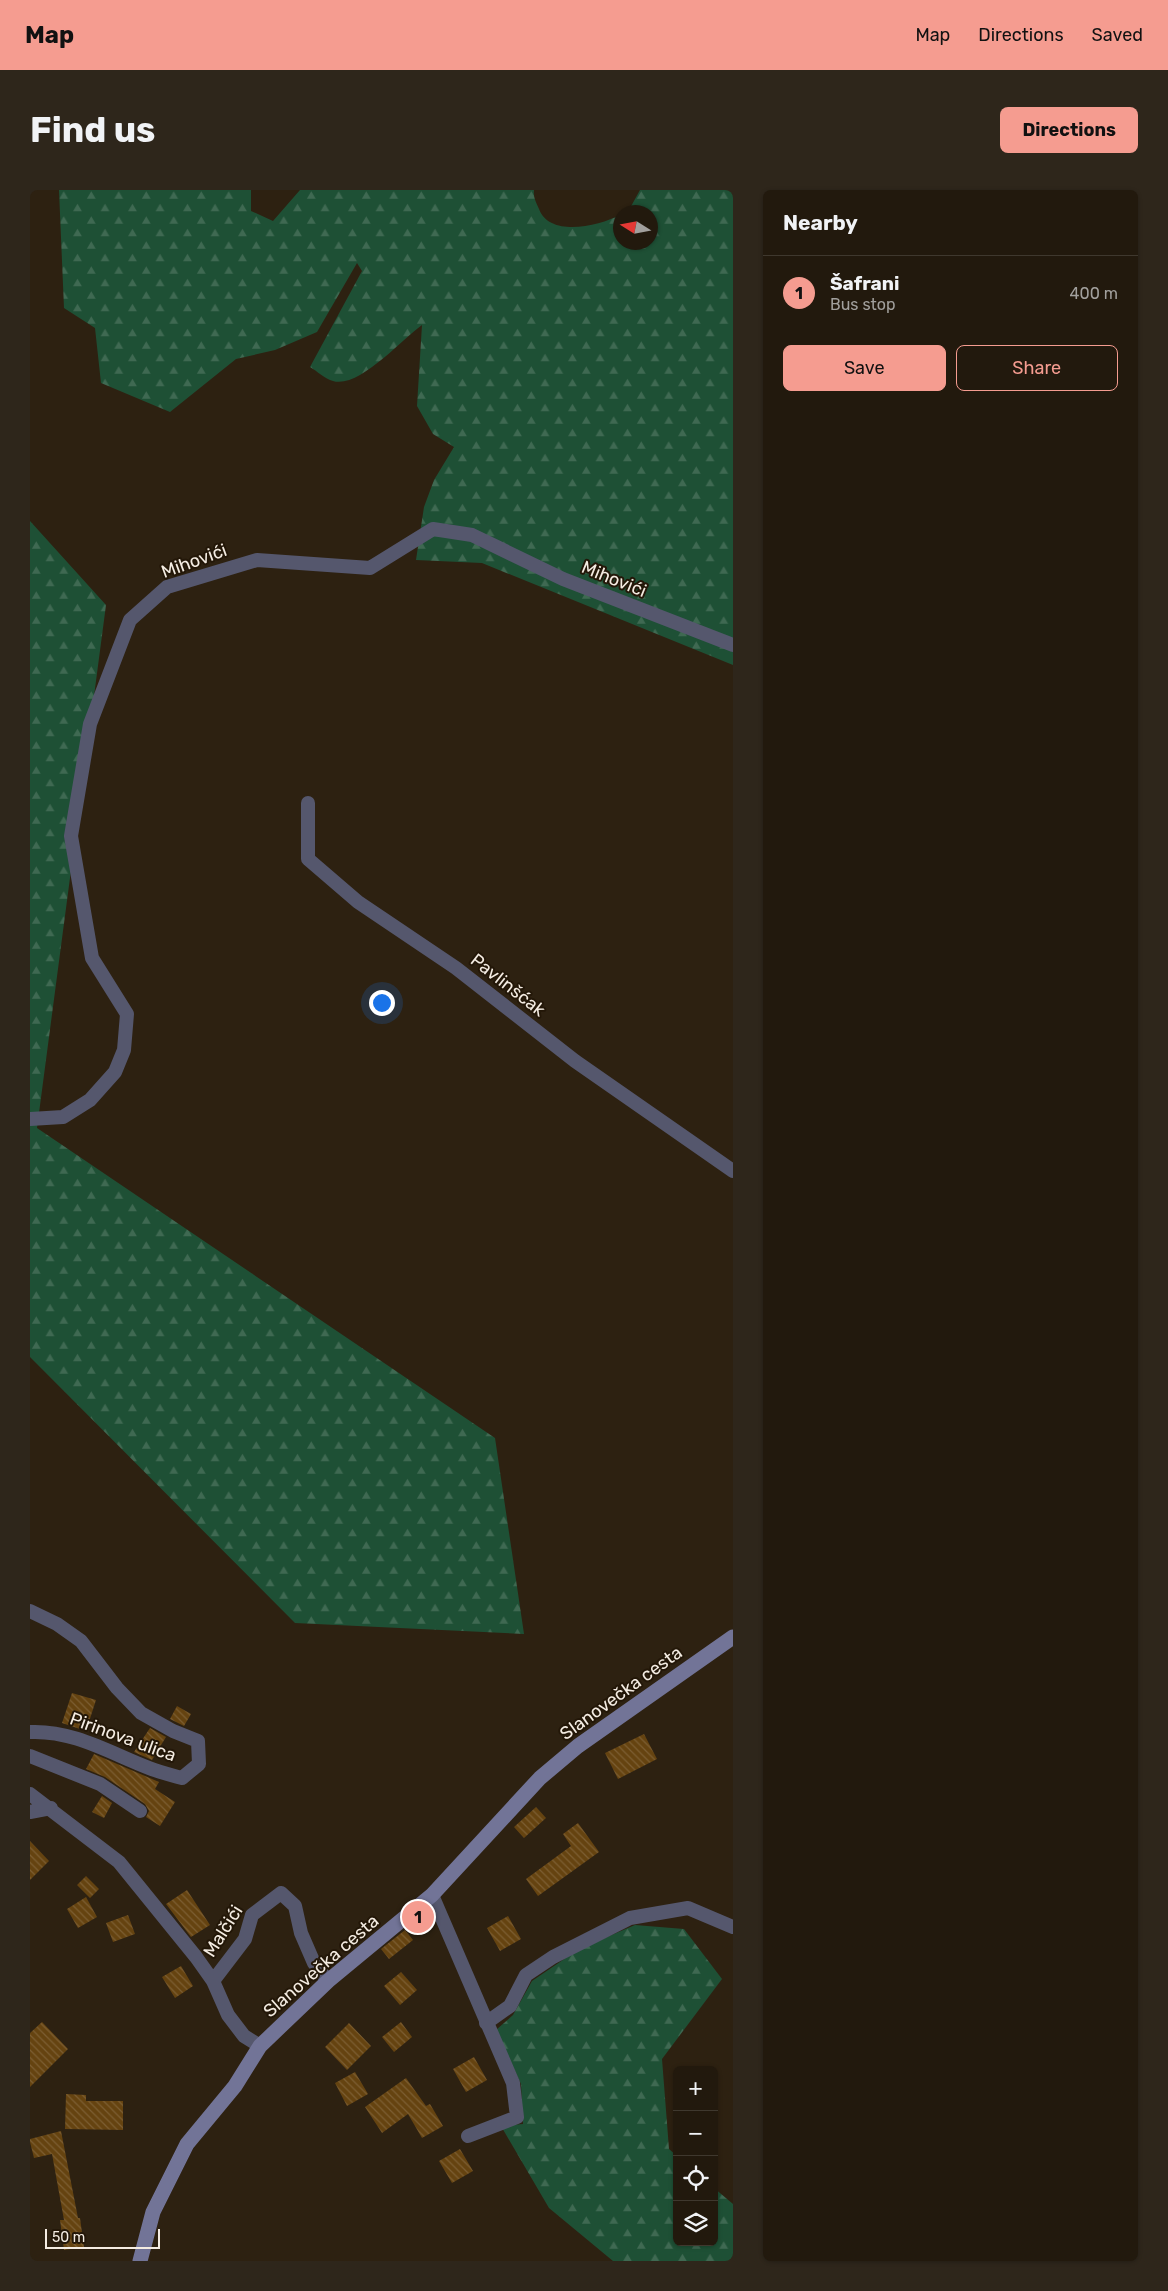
<!DOCTYPE html>
<html lang="en">
<head>
<meta charset="utf-8">
<style>
	body { margin:0; font-family:Rubik,sans-serif; background:#2e261b; color:#f1f3f6 }
	.controls { position:absolute; right:15px; bottom:15px; display:grid; overflow:hidden; border-radius:8px; box-shadow:0 1px 4px #0004 }
	.controls button { width:45px; height:45px; display:grid; place-items:center; padding:0; border:0; border-bottom:1px solid #3f382e; background:#22190d; color:#f1f3f6; font:25px sans-serif }
	.compass { position:absolute; left:583px; top:15px; width:45px; height:45px; border-radius:50%; background:#22190d; box-shadow:0 1px 4px #0004; rotate:281deg }
	.scale { position:absolute; left:15px; bottom:12px; width:115px; box-sizing:border-box; padding-left:5px; border:2px solid #f4ece2; border-top:0; font-size:14px; line-height:18px; white-space:nowrap; color:#f4ece2; -webkit-text-stroke:4px #231708; paint-order:stroke }
	.you { position:absolute; left:351px; top:812px; width:18px; height:18px; margin:-12px; border:4px solid #fff; border-radius:50%; background:#1a73e8; box-shadow:0 0 0 8px #1a73e833 }
	.badge { display:grid; place-items:center; width:32px; height:32px; border-radius:50%; background:#f59c90; color:#111; font-size:16px; font-weight:700 }
	.pin { position:absolute; translate:-50% -50%; border:2px solid #fff; box-shadow:0 1px 5px #0006 }
	.list { margin:0; padding:0; list-style:none }
	h2 { display:flex; justify-content:space-between; align-items:center; height:65px; margin:0; padding:0 20px; font-size:21px }
	h2 small { font-size:16px; font-weight:400; color:#a2a09d }
	.list li { display:grid; grid-template-columns:32px 1fr auto; gap:15px; align-items:center; box-sizing:border-box; height:75px; padding:0 20px; border-top:1px solid #3f382e }
	.list b { display:block; font-size:19px; white-space:nowrap }
	.list p { margin:0; font-size:16px; white-space:nowrap; color:#a2a09d }
	.list em { font-size:16px; font-style:normal; color:#a2a09d }
	.actions { display:flex; gap:10px; padding:15px 20px }
	.actions a { flex:1; padding:11px 0; border:1px solid #f59c90; border-radius:8px; text-align:center; font-size:18px; color:#f59c90 }
	.actions .main { background:#f59c90; color:#111 }
	.icon { flex:none; width:28px; height:28px; fill:none; stroke:currentColor; stroke-width:2; stroke-linecap:round; stroke-linejoin:round }
	.map { position:relative; flex:none; width:703px; height:2071px; overflow:hidden; border-radius:8px }
	header { display:flex; align-items:center; gap:30px; box-sizing:border-box; height:70px; padding:0 25px; background:#f59c90; color:#111 }
	header strong { font-size:24px }
	nav { display:flex; gap:28px; margin-inline-start:auto; font-size:18px }
	.intro { display:flex; align-items:center; justify-content:space-between; box-sizing:border-box; height:120px; padding:0 30px }
	h1 { margin:0; font-size:35px }
	.button { padding:12px 22px; border-radius:8px; background:#f59c90; color:#111; font-size:18px; font-weight:700 }
	main { display:flex; gap:30px; padding:0 30px }
	aside { flex:1; background:#22190d; border-radius:8px; box-shadow:0 1px 4px #0004 }
	.map>svg:first-child { display:block }
	.forest { fill:url(#forest-firs) }
	.building { fill:url(#building-back-hatch) }
	.lines { fill:none; stroke-linecap:round; stroke-linejoin:round }
	.street { stroke:#55576d; stroke-width:14 }
	.secondary { stroke:#727497; stroke-width:15 }
	.labels { text-anchor:middle; dominant-baseline:central; stroke-width:4; stroke-linejoin:round; paint-order:stroke }
	.street-label { font-size:18px; fill:#f4ece2; stroke:#231708 }
</style>
</head>
<body>
<header>
<strong>Map</strong>
<nav><a>Map</a><a>Directions</a><a>Saved</a></nav>
</header>
<div class="intro"><h1>Find us</h1><a class="button">Directions</a></div>
<main>
<div class="map">
<svg width="703" height="2071" viewBox="0 0 703 2071">
	<defs>
		<pattern id="forest-firs" width="22" height="20" patternUnits="userSpaceOnUse" patternTransform="scale(1.25)"><rect width="22" height="20" fill="#1e5035"/><path d="M5 1l3.5 6h-7zM16 11l3.5 6h-7z" fill="#3f6952"/></pattern>
		<pattern id="building-back-hatch" width="6" height="6" patternUnits="userSpaceOnUse" patternTransform="scale(1.25)"><rect width="6" height="6" fill="#654310"/><path d="M-1 5l2 2M0 0l6 6M5-1l2 2" fill="none" stroke="#7c5e32"/></pattern>
	</defs>
	<rect width="100%" height="100%" fill="#2d2111"/>
	<path class="forest" d="M29 0H221V21L243 31 270 0H504C503 7 506 12 509 19 520 48 569 36 590 25V52H620V22H595L599 20 610 0H703V475L452 373 386 370 394 317 404 290 424 257 403 244 387 216 392 135C373 148 329 199 303 191 295 189 287 181 280 177L332 81 327 73 287 142 245 160 206 169 140 222 71 193 65 138 34 118Z
		M0 331 76 415 7 938 465 1248 494 1444 265 1433 0 1167Z
		M605 1735 654 1739 692 1789 632 1869 639 1959 647 1966V2052H684V1998L703 2014V2071H583L519 2018 471 1936 493 1934 491 1894 466 1840 483 1825 502 1791 549 1759Z"/>
	<path class="building" d="M42 1503 66 1510 56 1541 32 1533Z
		M147 1516 161 1524 154 1536 140 1529Z
		M120 1538 136 1547 122 1570 104 1562Z
		M614 1544 627 1569 588 1589 575 1563Z
		M64 1564 129 1592 125 1599 145 1612 130 1636 116 1627 119 1621 115 1614 75 1587 56 1579Z
		M72 1606 82 1613 74 1628 62 1622Z
		M506 1617 516 1628 494 1648 484 1637Z
		M548 1633 569 1662 508 1706 496 1689 541 1656 533 1644Z
		M0 1651 19 1671 0 1690Z
		M56 1686 69 1699 60 1708 47 1695Z
		M157 1700 180 1735 161 1747 136 1714Z
		M56 1707 67 1727 48 1738 37 1719Z
		M98 1725 105 1744 83 1752 76 1733Z
		M478 1726 491 1749 470 1761 457 1738Z
		M375 1740 383 1750 359 1769 351 1759Z
		M151 1776 163 1796 145 1808 132 1787Z
		M371 1782 387 1800 370 1815 354 1796Z
		M12 1832 38 1859 0 1897V1843Z
		M371 1832 382 1847 364 1862 352 1847Z
		M319 1833 341 1856 317 1880 295 1857Z
		M444 1867 457 1890 436 1902 423 1879Z
		M325 1882 338 1904 317 1916 305 1893Z
		M376 1888 396 1916 400 1914 413 1936 392 1948 378 1924 352 1943 335 1917Z
		M36 1904 56 1905V1911H93V1940L35 1939Z
		M31 1941 48 2028H50L54 2057 34 2060 30 2030H34L22 1964 4 1968 0 1952V1949Z
		M430 1959 443 1981 422 1993 409 1971Z"/>
	<g class="lines">
		<path class="street" d="M278 613V669L328 712 426 778 545 871 703 981
			M0 929 33 927 60 910 85 882 94 860 97 824 62 768 41 646 60 534 100 430 137 397 227 370 340 378 403 339 442 345 533 389 703 455
			M0 1421 27 1434 51 1451 87 1498 111 1523 143 1541 168 1551 169 1574 152 1588C141 1585 129 1582 119 1578 80 1563 43 1540 0 1542
			M0 1566 70 1594 110 1621
			M0 1604 89 1672 166 1767 183 1791 198 1825 214 1846 230 1856
			M0 1622 21 1618
			M402 1705 483 1893 487 1927 438 1946
			M183 1791 215 1749 222 1725 251 1703 265 1716 271 1743 284 1773 298 1791
			M456 1833 480 1816 496 1785 523 1767 600 1728 658 1718 703 1737"/>
		<path class="secondary" d="M110 2071 123 2022 157 1954 205 1896 230 1856 298 1791 402 1705 510 1588 548 1556 703 1447"/>
	</g>
	<g class="labels">
		<g class="street-label">
			<text transform="translate(164 371) rotate(-20)">Mihovići</text>
			<text transform="translate(584 389) rotate(22)">Mihovići</text>
			<text transform="translate(478 795) rotate(38)">Pavlinšćak</text>
			<text transform="translate(591 1503) rotate(-36)">Slanovečka cesta</text>
			<text transform="translate(93 1547) rotate(20)">Pirinova ulica</text>
			<text transform="translate(193 1741) rotate(-58)">Malčići</text>
			<text transform="translate(291 1776) rotate(-41)">Slanovečka cesta</text>
		</g>
	</g>
</svg>
<div class="controls">
<button>+</button>
<button>−</button>
<button><svg class="icon" aria-label="locate" viewBox="0 0 24 24"><circle cx="12" cy="12" r="6"/><path d="M12 2v4M12 18v4M2 12h4M18 12h4"/></svg></button>
<button><svg class="icon" aria-label="layers" viewBox="0 0 24 24"><path d="M12 4l9 5-9 5-9-5zM3 14l9 5 9-5"/></svg></button>
</div>
<svg class="compass" viewBox="-18 -18 36 36"><path d="M0-13l5 13h-10z" fill="#e53935"/><path d="M0 13l5-13h-10z" fill="#a2a09d"/></svg>
<div class="scale">50 m</div>
<div class="you"></div>
<div class="pin badge" style="left:388px;top:1727px">1</div>
</div>
<aside>
<h2>Nearby<small></small></h2>
<ul class="list">
<li><span class="badge">1</span><div><b>Šafrani</b><p>Bus stop</p></div><em>400 m</em></li>
</ul>
<div class="actions"><a class="main">Save</a><a>Share</a></div>
</aside>
</main>
</body>
</html>
